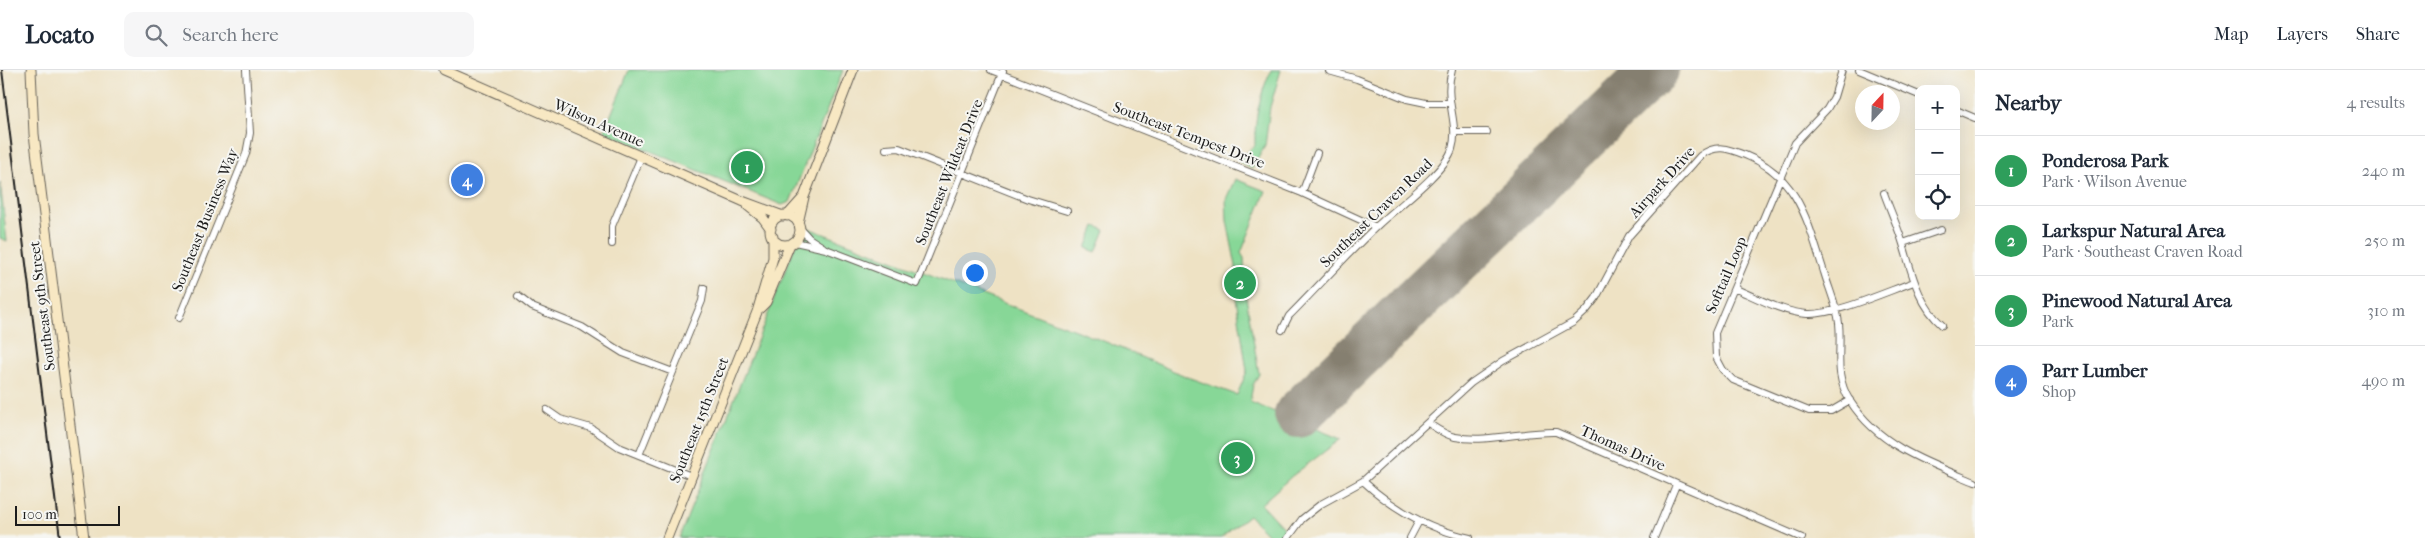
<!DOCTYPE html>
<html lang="en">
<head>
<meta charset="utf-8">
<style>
	body { margin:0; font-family:"IM FELL French Canon",serif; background:#f6f6f7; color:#1f2937 }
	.controls { position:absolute; right:15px; top:15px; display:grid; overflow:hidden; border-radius:10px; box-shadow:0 5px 20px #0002 }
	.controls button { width:45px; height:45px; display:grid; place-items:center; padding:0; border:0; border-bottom:1px solid #e0e1e3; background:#fff; color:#1f2937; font:25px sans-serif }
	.compass { position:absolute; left:1855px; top:15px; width:45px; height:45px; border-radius:50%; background:#fff; box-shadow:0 5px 20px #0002; rotate:22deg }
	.scale { position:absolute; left:15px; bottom:12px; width:105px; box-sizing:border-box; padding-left:5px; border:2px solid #1c1c1c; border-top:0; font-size:14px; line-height:18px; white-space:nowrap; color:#1c1c1c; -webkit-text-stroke:4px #f6f6f2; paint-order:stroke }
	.you { position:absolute; left:974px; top:202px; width:18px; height:18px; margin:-12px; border:4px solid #fff; border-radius:50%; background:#1a73e8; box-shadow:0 0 0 8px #1a73e833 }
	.badge { display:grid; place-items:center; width:32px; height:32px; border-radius:50%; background:#ea580c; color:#fff; font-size:16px; font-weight:700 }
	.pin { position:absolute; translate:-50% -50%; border:2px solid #fff; box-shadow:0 1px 5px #0006 }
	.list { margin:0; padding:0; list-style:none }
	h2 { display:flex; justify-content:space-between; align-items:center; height:65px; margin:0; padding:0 20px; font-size:21px }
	h2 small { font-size:16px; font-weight:400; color:#747a83 }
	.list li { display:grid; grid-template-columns:32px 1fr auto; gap:15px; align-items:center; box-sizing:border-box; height:70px; padding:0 20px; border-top:1px solid #e0e1e3 }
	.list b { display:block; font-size:19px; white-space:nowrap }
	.list p { margin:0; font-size:16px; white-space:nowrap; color:#747a83 }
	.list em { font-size:16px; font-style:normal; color:#747a83 }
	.icon { flex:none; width:28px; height:28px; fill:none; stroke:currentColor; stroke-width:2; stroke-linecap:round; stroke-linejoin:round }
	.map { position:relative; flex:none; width:1975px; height:468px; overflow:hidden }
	header { display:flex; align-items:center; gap:30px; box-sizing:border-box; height:70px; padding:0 25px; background:#fff; border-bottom:1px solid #e0e1e3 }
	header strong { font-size:24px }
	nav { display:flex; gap:28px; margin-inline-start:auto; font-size:18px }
	.search { width:350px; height:45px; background:#f6f6f7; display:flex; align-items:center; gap:12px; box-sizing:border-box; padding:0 18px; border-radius:10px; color:#747a83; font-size:19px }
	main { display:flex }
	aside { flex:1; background:#fff }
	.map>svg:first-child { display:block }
	.green { fill:#87d797; stroke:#527a5a }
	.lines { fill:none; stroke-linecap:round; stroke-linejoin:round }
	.runway { stroke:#857f70; stroke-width:48 }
	.street-casing { stroke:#666157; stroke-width:8 }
	.secondary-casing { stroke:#666157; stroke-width:11 }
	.street { stroke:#fff; stroke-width:6 }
	.secondary { stroke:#f8e8c3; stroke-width:9 }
	.rail { stroke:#1c1c1c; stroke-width:2 }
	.labels { text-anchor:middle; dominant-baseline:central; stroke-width:4; stroke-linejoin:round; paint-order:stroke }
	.street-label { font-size:15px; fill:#1c1c1c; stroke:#f6f6f2 }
</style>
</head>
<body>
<header>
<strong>Locato</strong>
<div class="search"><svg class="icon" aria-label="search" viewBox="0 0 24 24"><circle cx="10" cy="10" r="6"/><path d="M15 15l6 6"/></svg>Search here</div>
<nav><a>Map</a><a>Layers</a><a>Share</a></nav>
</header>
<main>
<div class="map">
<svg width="1975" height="468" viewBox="0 0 1975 468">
	<rect width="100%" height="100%" fill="#f6f6f2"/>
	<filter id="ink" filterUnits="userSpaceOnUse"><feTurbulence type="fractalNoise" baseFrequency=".02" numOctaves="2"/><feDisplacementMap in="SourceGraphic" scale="10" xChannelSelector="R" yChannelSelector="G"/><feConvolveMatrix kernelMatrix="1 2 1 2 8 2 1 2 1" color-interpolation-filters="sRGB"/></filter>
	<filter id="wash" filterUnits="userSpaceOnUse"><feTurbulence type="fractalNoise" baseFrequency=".0096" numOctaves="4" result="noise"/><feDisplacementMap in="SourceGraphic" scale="20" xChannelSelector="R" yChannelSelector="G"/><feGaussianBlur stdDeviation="1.12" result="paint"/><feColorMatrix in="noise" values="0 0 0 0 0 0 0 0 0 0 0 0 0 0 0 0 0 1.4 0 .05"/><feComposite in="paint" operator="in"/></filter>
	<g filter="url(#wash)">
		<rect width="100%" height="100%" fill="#eee2c4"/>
		<path class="green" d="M629 0H843L790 132 782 135 604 62Z
			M1271 0H1281L1270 37 1265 76 1252 99 1238 91 1255 75C1254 49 1260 24 1271 0Z
			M1235 109 1266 121 1241 183 1244 188 1246 227 1259 304 1253 315 1250 332 1341 369 1292 406 1261 434 1285 460 1277 468H1271L1249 445 1221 468H679L803 156 1106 272 1190 308 1237 325 1247 301 1236 228V196L1227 151 1226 129Z
			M0 112 7 171 0 168Z
			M1095 156 1105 160 1096 182 1086 178Z"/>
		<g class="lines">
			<path class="runway" d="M1298 344 1655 0"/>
		</g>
	</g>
	<g filter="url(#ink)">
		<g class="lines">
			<g class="street-casing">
				<path id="street" d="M991 0 1302 123 1376 157
					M1842 0 1834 27 1827 39 1795 73 1715 263 1716 287 1723 300 1733 310 1809 341H1831L1850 330
					M1859 0 1919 25
					M1329 1 1357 9 1407 29 1426 33H1449
					M1956 40 1975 48
					M1455 62H1487
					M886 79 899 78 1028 129 1067 141
					M1302 123 1317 83
					M1884 123C1890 140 1898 157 1903 174 1912 203 1918 234 1942 255
					M800 158 809 168 823 177
					M795 172 826 179 917 214 1003 1
					M1903 173 1941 160
					M612 174V156L641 87
					M1734 218C1757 228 1782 242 1807 244 1832 246 1888 221 1914 212
					M518 226 532 237 582 257 623 283 673 302
					M179 248 246 84 250 63 246 0
					M1282 260 1289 246C1319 216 1347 184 1378 155 1396 138 1445 102 1452 79 1460 53 1443 30 1452 0
					M547 340 560 349 591 358 619 377 691 406
					M1428 353C1437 359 1445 365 1455 367 1488 373 1523 361 1556 362L1802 468
					M639 385 702 231 704 218
					M1363 411C1393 439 1429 459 1470 468
					M1288 468 1302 449 1321 434 1363 411 1471 313 1503 291 1574 252 1586 241 1596 228 1629 166 1700 86C1716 74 1727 78 1745 85 1799 106 1808 153 1824 202 1829 219 1837 236 1839 253 1842 281 1833 303 1850 331 1879 376 1928 393 1975 412
					M1410 468 1419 451
					M1654 468 1676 415"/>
			</g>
			<g class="secondary-casing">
				<path id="secondary" d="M31 0 34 64 84 468
					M444 0 742 131 783 146
					M748 136 763 148 771 159
					M770 160a15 15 0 1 1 30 0a15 15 0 1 1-30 0Z
					M787 146 804 127
					M798 153 804 127 853 0
					M760 238 766 232 790 174
					M667 468 757 242 773 188V167"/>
			</g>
			<use href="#street" class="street"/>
			<use href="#secondary" class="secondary"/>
			<path class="rail" d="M2 0 60 468"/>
		</g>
	</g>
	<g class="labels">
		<g class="street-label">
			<text transform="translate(599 53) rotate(24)">Wilson Avenue</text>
			<text transform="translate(1189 65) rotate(21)">Southeast Tempest Drive</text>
			<text transform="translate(949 102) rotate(-68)">Southeast Wildcat Drive</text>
			<text transform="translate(1662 112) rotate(-48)">Airpark Drive</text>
			<text transform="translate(1376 143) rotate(-44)">Southeast Craven Road</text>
			<text transform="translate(205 150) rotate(-68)">Southeast Business Way</text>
			<text transform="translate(1726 205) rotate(-67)">Softtail Loop</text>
			<text transform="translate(42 236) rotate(-97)">Southeast 9th Street</text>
			<text transform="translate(699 350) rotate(-68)">Southeast 15th Street</text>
			<text transform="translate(1623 378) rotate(24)">Thomas Drive</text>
		</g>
	</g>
</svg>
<div class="controls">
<button>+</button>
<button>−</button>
<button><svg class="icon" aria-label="locate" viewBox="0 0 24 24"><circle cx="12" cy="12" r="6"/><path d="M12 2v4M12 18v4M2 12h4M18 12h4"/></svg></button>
</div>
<svg class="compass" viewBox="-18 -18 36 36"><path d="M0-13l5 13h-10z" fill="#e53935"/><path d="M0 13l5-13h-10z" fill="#747a83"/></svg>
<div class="scale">100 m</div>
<div class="you"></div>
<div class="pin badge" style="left:747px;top:97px;background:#2e9e5b">1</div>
<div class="pin badge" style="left:1240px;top:213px;background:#2e9e5b">2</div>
<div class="pin badge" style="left:1237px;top:388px;background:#2e9e5b">3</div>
<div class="pin badge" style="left:467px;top:110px;background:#3f7fe0">4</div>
</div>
<aside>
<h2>Nearby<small>4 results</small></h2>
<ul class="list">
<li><span class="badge" style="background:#2e9e5b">1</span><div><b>Ponderosa Park</b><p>Park · Wilson Avenue</p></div><em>240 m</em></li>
<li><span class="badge" style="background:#2e9e5b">2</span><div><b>Larkspur Natural Area</b><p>Park · Southeast Craven Road</p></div><em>250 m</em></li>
<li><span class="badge" style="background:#2e9e5b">3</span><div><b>Pinewood Natural Area</b><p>Park</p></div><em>310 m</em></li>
<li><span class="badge" style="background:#3f7fe0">4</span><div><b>Parr Lumber</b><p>Shop</p></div><em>490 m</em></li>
</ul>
</aside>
</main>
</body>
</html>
